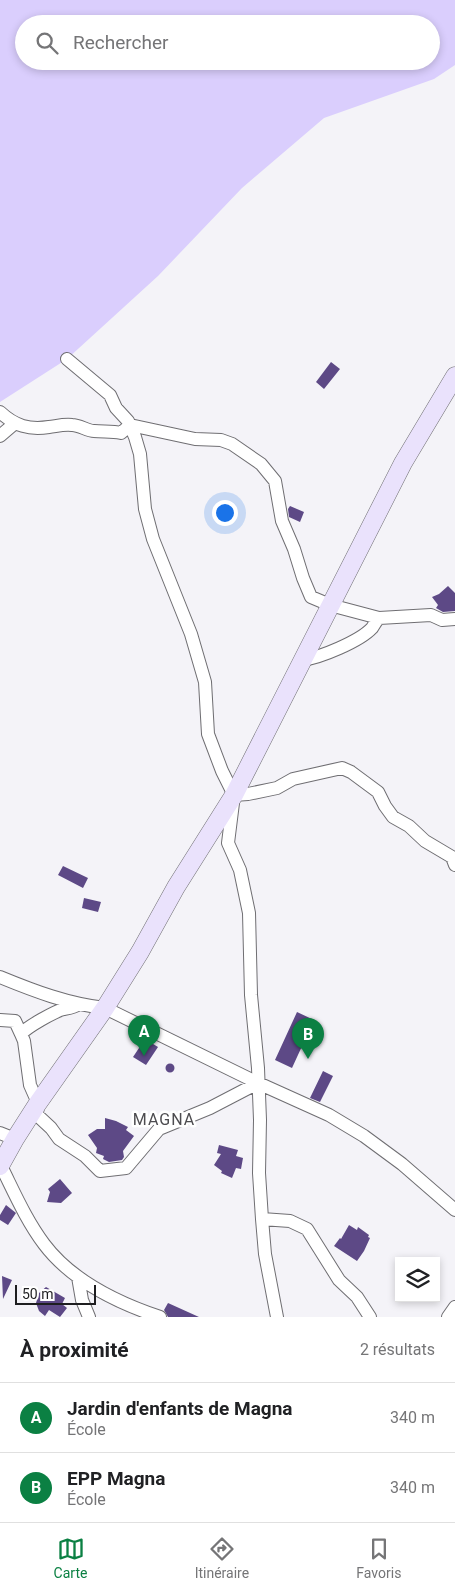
<!DOCTYPE html>
<html lang="fr">
<head>
<meta charset="utf-8">
<style>
	body { margin:0; font-family:Roboto,sans-serif; background:#f2f2f2; color:#202124 }
	.controls { position:absolute; right:15px; bottom:15px; display:grid; overflow:hidden; border-radius:0px; box-shadow:0 2px 8px #0003 }
	.controls button { width:45px; height:45px; display:grid; place-items:center; padding:0; border:0; border-bottom:1px solid #e0e0e0; background:#fff; color:#202124; font:25px sans-serif }
	.scale { position:absolute; left:15px; bottom:12px; width:81px; box-sizing:border-box; padding-left:5px; border:2px solid #1e1e20; border-top:0; font-size:14px; line-height:18px; white-space:nowrap; color:#1e1e20; -webkit-text-stroke:4px #fff; paint-order:stroke }
	.you { position:absolute; left:224px; top:512px; width:18px; height:18px; margin:-12px; border:4px solid #fff; border-radius:50%; background:#1a73e8; box-shadow:0 0 0 8px #1a73e833 }
	.badge { display:grid; place-items:center; width:32px; height:32px; border-radius:50%; background:#0b8043; color:#fff; font-size:16px; font-weight:700 }
	.pin { position:absolute; translate:-50% -41px; filter:drop-shadow(0 1px 2px #0008) }
	.pin::after { content:''; position:absolute; top:26px; width:18px; height:15px; background:inherit; clip-path:polygon(0 0,100% 0,50% 100%) }
	.list { margin:0; padding:0; list-style:none }
	h2 { display:flex; justify-content:space-between; align-items:center; height:65px; margin:0; padding:0 20px; font-size:21px }
	h2 small { font-size:16px; font-weight:400; color:#757577 }
	.list li { display:grid; grid-template-columns:32px 1fr auto; gap:15px; align-items:center; box-sizing:border-box; height:70px; padding:0 20px; border-top:1px solid #e0e0e0 }
	.list b { display:block; font-size:19px; white-space:nowrap }
	.list p { margin:0; font-size:16px; white-space:nowrap; color:#757577 }
	.list em { font-size:16px; font-style:normal; color:#757577 }
	.icon { flex:none; width:28px; height:28px; fill:none; stroke:currentColor; stroke-width:2; stroke-linecap:round; stroke-linejoin:round }
	.map { position:relative; flex:none; width:455px; height:1317px; overflow:hidden }
	.search { position:absolute; background:#fff; box-shadow:0 2px 8px #0003; left:15px; right:15px; top:15px; height:55px; display:flex; align-items:center; gap:12px; box-sizing:border-box; padding:0 18px; border-radius:28px; color:#757577; font-size:19px }
	.sheet { height:205px; background:#fff }
	nav { display:flex; justify-content:space-around; align-items:center; box-sizing:border-box; height:70px; border-top:1px solid #e0e0e0; background:#fff; font-size:14px; color:#757577 }
	nav a { display:grid; justify-items:center; gap:2px }
	nav .on { color:#0b8043 }
	.map>svg:first-child { display:block }
	.green { fill:#dacefd; fill-rule:evenodd }
	.building { fill:#5d4986 }
	.lines { fill:none; stroke-linecap:round; stroke-linejoin:round }
	.street-casing { stroke:#6f6e72; stroke-width:14 }
	.secondary-casing { stroke:#6f6e72; stroke-width:19 }
	.street { stroke:#fff; stroke-width:12 }
	.secondary { stroke:#eae2fc; stroke-width:18 }
	.labels { text-anchor:middle; dominant-baseline:central; stroke-width:5; stroke-linejoin:round; paint-order:stroke }
	.quarter-label { font-size:16px; letter-spacing:1px; fill:#4d4c50; stroke:#fff }
</style>
</head>
<body>
<div class="map">
<svg width="455" height="1317" viewBox="0 0 455 1317">
	<rect width="100%" height="100%" fill="#f4f3f8"/>
	<path class="green" d="M0 0H455V65L434 79 324 118 242 188 158 276 67 359 0 402ZM24 24H431V61H24Z"/>
	<path class="building" d="M331 362 340 369 324 389 316 382Z
		M290 506 304 512 300 522 289 517 288 509Z
		M448 586 455 593V611L443 612 436 608 438 605 432 597 439 594Z
		M63 866 88 878 83 888 58 875Z
		M84 898 101 902 98 912 82 908Z
		M297 1012 314 1020 292 1068 275 1060Z
		M145 1039 158 1047 146 1065 133 1057Z
		M165.5 1068a4.5 4.5 0 1 1 9 0a4.5 4.5 0 1 1-9 0Z
		M323 1071 333 1076 320 1102 310 1098Z
		M105 1118 116 1121 128 1127 126 1130 134 1136 123 1151 124 1157 122 1160 109 1162 103 1159 104 1156 96 1153 97 1148 88 1135 97 1129H105Z
		M219 1145 238 1150 236 1156 243 1158 241 1169 236 1168 232 1178 221 1173 222 1171 214 1165 221 1154 217 1153Z
		M60 1179 72 1193 61 1203 47 1202 50 1192 48 1189Z
		M6 1205 16 1213 8 1225 0 1220V1215Z
		M349 1225 357 1230 358 1227 369 1235 368 1237 370 1238 364 1251 357 1261 334 1246 340 1238 341 1239Z
		M2 1276 12 1280 3 1299Z
		M46 1287 65 1298 62 1304 67 1308 60 1317 49 1310 45 1316 39 1311 36 1303 39 1293Z
		M168 1303 199 1317H168L164 1310Z"/>
	<g class="lines">
		<g class="street-casing">
			<path id="street" d="M67 359 110 395 116 408 128 421 135 437 140 454 145 509 153 539 191 634 205 682 208 734 222 771 234 795 228 843 240 870 249 913 251 995 258 1068 260 1120 259 1173 262 1219 265 1254 277 1317
				M0 412C15 426 29 430 49 427 57 426 64 424 72 425 80 425 87 431 94 431 103 432 112 431 121 433L130 425 195 439 221 440 232 444 261 464 275 481 282 521 294 549 303 578 311 597 330 605 379 618 431 615 442 620 455 619
				M0 436 14 424
				M302 660C320 658 360 641 372 628 374 625 376 621 379 618
				M234 795 248 794 277 788 293 779 342 768 351 772 378 792 385 806 393 817 409 826 425 841 452 857 455 865
				M0 977C34 991 68 1004 105 1008L258 1083 329 1115 364 1136 402 1164 455 1210
				M79 1004C73 1008 70 1008 64 1009 55 1011 27 1027 21 1034L24 1041 30 1085 38 1103 37 1115 51 1128 59 1139 85 1156 100 1171 126 1168 159 1129 210 1108 258 1083
				M0 1020 15 1021 21 1034
				M0 1133 15 1139
				M1 1166C14 1192 26 1220 44 1244 71 1280 118 1303 160 1317
				M262 1219 290 1221 307 1229 339 1280 357 1297 370 1317
				M78 1277 82 1300 89 1317
				M448 1317 455 1307"/>
		</g>
		<g class="secondary-casing">
			<path id="secondary" d="M0 1166 15 1139 38 1103 105 1008 140 952 176 887 234 795 403 463 455 376"/>
		</g>
		<use href="#street" class="street"/>
		<use href="#secondary" class="secondary"/>
	</g>
	<g class="labels">
		<g class="quarter-label">
			<text x="164" y="1119">MAGNA</text>
		</g>
	</g>
</svg>
<div class="controls">
<button><svg class="icon" aria-label="layers" viewBox="0 0 24 24"><path d="M12 4l9 5-9 5-9-5zM3 14l9 5 9-5"/></svg></button>
</div>
<div class="scale">50 m</div>
<div class="you"></div>
<div class="pin badge" style="left:144px;top:1056px">A</div>
<div class="pin badge" style="left:308px;top:1059px">B</div>
<div class="search"><svg class="icon" aria-label="search" viewBox="0 0 24 24"><circle cx="10" cy="10" r="6"/><path d="M15 15l6 6"/></svg>Rechercher</div>
</div>
<section class="sheet">
<h2>À proximité<small>2 résultats</small></h2>
<ul class="list">
<li><span class="badge">A</span><div><b>Jardin d'enfants de Magna</b><p>École</p></div><em>340 m</em></li>
<li><span class="badge">B</span><div><b>EPP Magna</b><p>École</p></div><em>340 m</em></li>
</ul>
</section>
<nav>
<a class="on"><svg class="icon" aria-label="map" viewBox="0 0 24 24"><path d="M3 6l6-2 6 2 6-2v14l-6 2-6-2-6 2zM9 4v14M15 6v14"/></svg>Carte</a>
<a><svg class="icon" aria-label="directions" viewBox="0 0 24 24"><path d="M12 3l9 9-9 9-9-9zM9 14v-3h6M13 9l2 2-2 2"/></svg>Itinéraire</a>
<a><svg class="icon" aria-label="saved" viewBox="0 0 24 24"><path d="M7 4h10v16l-5-4-5 4z"/></svg>Favoris</a>
</nav>
</body>
</html>
